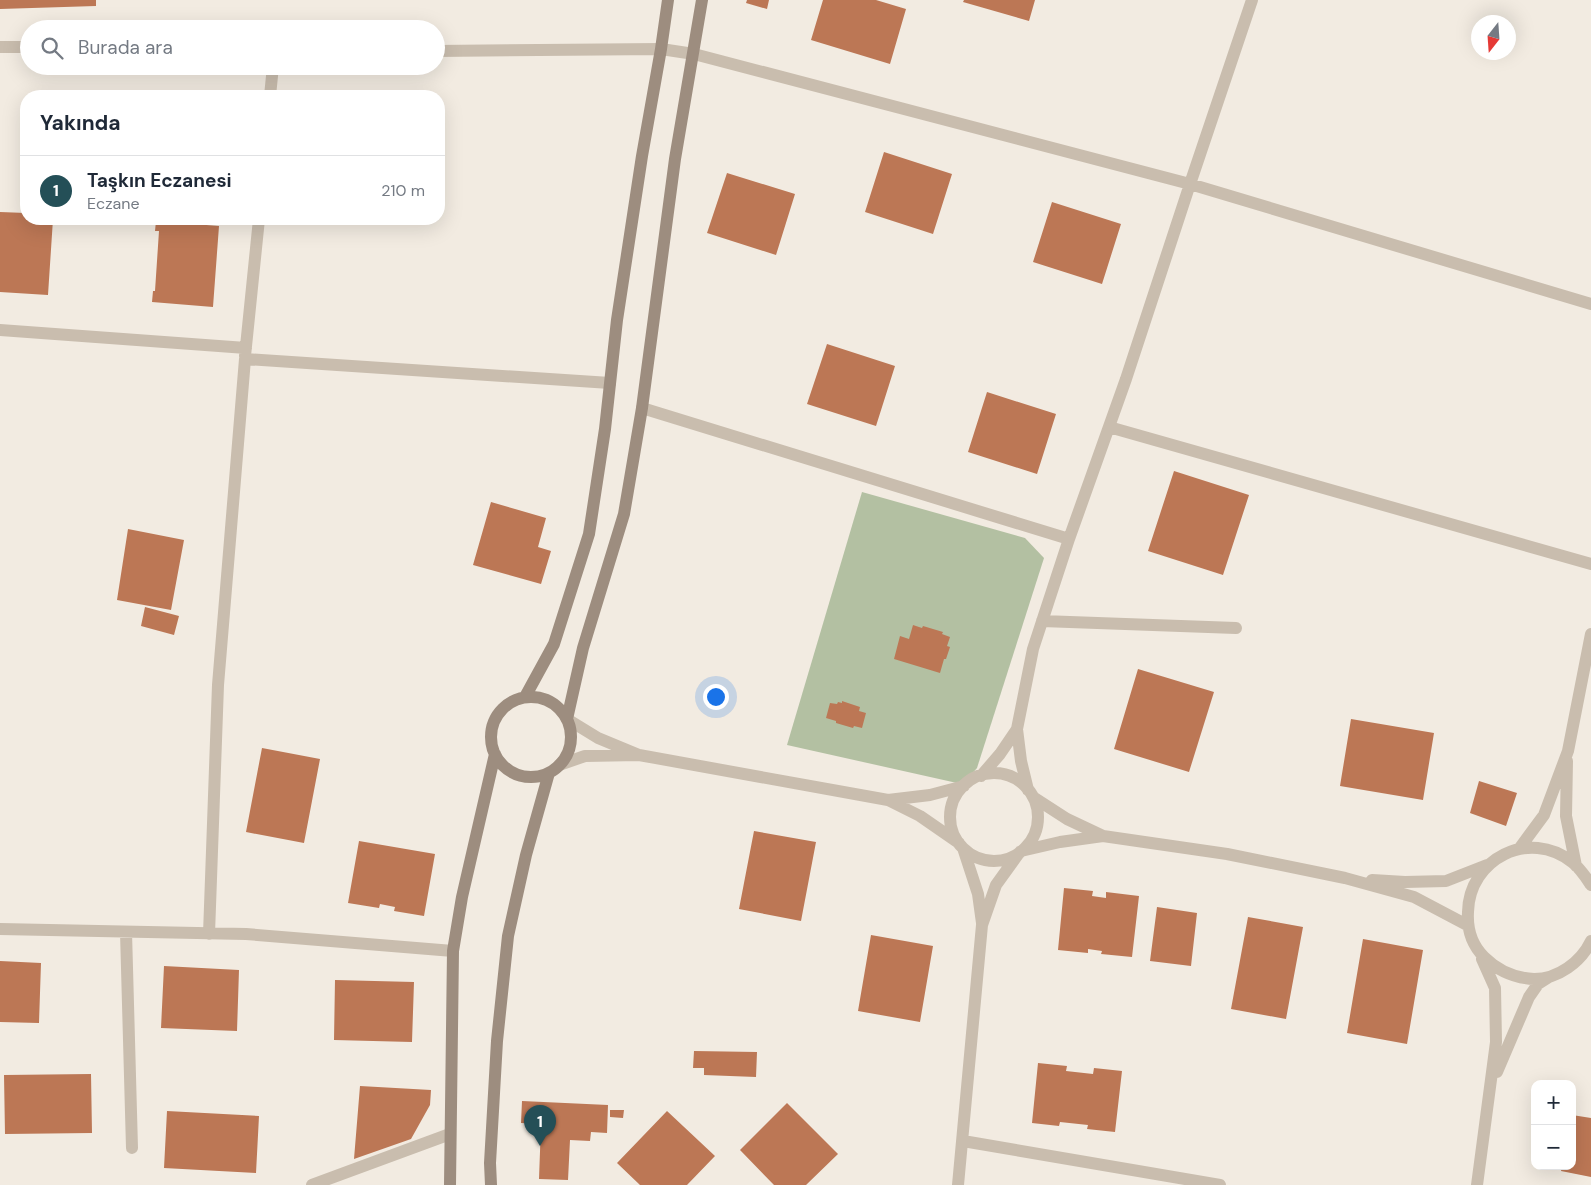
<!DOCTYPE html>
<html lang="tr">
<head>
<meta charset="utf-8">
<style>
	body { margin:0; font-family:"DM Sans",sans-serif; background:#f2f2f3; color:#1f2937 }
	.controls { position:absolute; right:15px; bottom:15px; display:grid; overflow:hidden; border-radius:10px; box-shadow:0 5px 20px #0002 }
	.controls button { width:45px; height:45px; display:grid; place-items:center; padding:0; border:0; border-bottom:1px solid #e0e1e3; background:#fff; color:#1f2937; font:25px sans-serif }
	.compass { position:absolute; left:1471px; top:15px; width:45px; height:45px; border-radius:50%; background:#fff; box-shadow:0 5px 20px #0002; rotate:197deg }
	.you { position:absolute; left:715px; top:696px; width:18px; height:18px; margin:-12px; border:4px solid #fff; border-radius:50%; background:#1a73e8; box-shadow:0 0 0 8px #1a73e833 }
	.badge { display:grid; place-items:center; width:32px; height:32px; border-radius:50%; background:#244f57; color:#fff; font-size:16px; font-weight:700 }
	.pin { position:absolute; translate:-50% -41px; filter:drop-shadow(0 1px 2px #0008) }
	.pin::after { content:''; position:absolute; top:26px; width:18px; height:15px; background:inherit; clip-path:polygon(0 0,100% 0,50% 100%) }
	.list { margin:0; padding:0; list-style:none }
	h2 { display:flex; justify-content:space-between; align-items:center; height:65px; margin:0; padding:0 20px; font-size:21px }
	h2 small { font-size:16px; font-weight:400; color:#747a83 }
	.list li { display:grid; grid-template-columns:32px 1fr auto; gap:15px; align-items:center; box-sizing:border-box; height:70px; padding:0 20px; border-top:1px solid #e0e1e3 }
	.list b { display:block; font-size:19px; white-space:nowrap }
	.list p { margin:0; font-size:16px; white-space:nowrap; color:#747a83 }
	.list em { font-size:16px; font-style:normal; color:#747a83 }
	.icon { flex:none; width:28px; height:28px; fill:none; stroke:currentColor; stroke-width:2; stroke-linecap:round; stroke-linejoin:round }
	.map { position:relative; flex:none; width:1591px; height:1185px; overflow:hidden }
	.search { position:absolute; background:#fff; box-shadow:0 5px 20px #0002; left:20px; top:20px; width:425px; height:55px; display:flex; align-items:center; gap:12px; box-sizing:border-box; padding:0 18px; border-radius:28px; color:#747a83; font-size:19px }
	.panel { position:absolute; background:#fff; box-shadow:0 5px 20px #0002; left:20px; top:90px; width:425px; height:135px; border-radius:20px }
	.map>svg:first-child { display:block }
	.green { fill:#b3c0a2 }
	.building { fill:#bc7755 }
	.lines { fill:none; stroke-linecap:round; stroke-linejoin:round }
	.minor { stroke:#c9bdae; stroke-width:12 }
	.secondary { stroke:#9d8d7f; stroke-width:12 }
</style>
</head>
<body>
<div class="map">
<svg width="1591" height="1185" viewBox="0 0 1591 1185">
	<rect width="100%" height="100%" fill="#f2ebe1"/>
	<path class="green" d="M862 492 1025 538 1044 558 977 768 970 776 957 783 787 745Z"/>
	<path class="building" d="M0 0H96V6L0 9Z
		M747 0H769L767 9 746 3Z
		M823 0H876L906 9 890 64 811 40Z
		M964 0H1035L1029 21 963 2Z
		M76 91 139 94V96H76Z
		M179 92 230 95V96H179Z
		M884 152 952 174 933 234 865 212Z
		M727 173 795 194 776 255 707 233Z
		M1052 202 1121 224 1102 284 1033 262Z
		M0 212 26 213V219H53L48 295 0 292Z
		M156 221 219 226 213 307 152 302 153 291H155L159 231H155Z
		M827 344 895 366 876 426 807 404Z
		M987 392 1056 414 1037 474 968 452Z
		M1174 471 1249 495 1223 575 1148 551Z
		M491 502 546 518 538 547 551 551 541 584 473 565Z
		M128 529 184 540 171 610 117 600Z
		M145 607 179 616 174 635 141 626Z
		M913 625 922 628 923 626 943 632 942 634 950 637 947 646 950 647 946 659H944L940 673 894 659 900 636 909 639Z
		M1138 669 1214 692 1189 772 1114 749Z
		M842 701 860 707 859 711 866 713 862 728 854 726 853 728 836 723V721L826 718 830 703 837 704 838 702 842 703Z
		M1351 719 1434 733 1423 800 1340 786Z
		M262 748 320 759 304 843 246 832Z
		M1479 781 1517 793 1506 826 1470 813Z
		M754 831 816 842 801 921 739 909Z
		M359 841 435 854 424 916 394 911 395 907 380 904 379 908 348 903Z
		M1064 888 1093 891 1092 896 1106 898V892L1139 896 1132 957 1101 954 1102 951 1088 949V953L1058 950Z
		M1157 907 1197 913 1191 966 1150 961Z
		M1248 917 1303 927 1286 1019 1231 1009Z
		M871 935 933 946 920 1022 858 1011Z
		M1363 939 1423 950 1407 1044 1347 1033Z
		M0 961 41 963 39 1023 0 1022Z
		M164 966 239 970 237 1031 161 1028Z
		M335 980 414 982 412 1042 334 1040Z
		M694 1051 757 1052 756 1077 704 1075V1068H693Z
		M1038 1063 1067 1066 1066 1071 1093 1074 1094 1068 1122 1071 1115 1132 1087 1129 1088 1125 1060 1122 1059 1126 1032 1123Z
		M91 1074 92 1133 5 1134 4 1075Z
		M360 1086 431 1090 430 1105 411 1139 354 1159Z
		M522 1101 608 1105 607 1133 591 1132 590 1141 570 1140 568 1180 539 1179 541 1124 521 1123Z
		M787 1103 838 1154 806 1185H774L740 1150Z
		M610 1110H624L623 1118 610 1117Z
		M167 1111 259 1116 256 1173 164 1168Z
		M667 1111 715 1156 687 1185H640L617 1163Z
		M1572 1115 1591 1118V1177L1561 1171 1562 1166H1572Z"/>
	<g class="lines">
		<path class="minor" d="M1252 0 1190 184 1591 304
			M0 47H29
			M436 51 661 49 694 54 1190 184 1126 379 1069 539 1033 649 1017 729 1021 761 1028 790
			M270 96 273 66
			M0 330 246 348
			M245 356 259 219
			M642 408 1069 539
			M1109 427 1591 564
			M1042 621 1236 628
			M639 755 888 800 920 816 959 843
			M1567 761 1566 816 1576 866
			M559 765 585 756 639 755 598 738 567 719
			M950 817a44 44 0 1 1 88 0a44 44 0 1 1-88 0Z
			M981 776 1000 754 1017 729
			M1033 797 1067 819 1103 836
			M888 800 930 795 964 786
			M963 848 978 894 982 923
			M1519 849 1544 815 1568 751 1591 634
			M1021 851 1060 842 1103 836 1227 854 1345 878 1414 897 1467 925
			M1372 880 1405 882 1446 881 1487 865
			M1591 885C1585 876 1580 868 1572 862 1529 828 1469 859 1468 912 1467 929 1471 944 1484 957 1498 971 1514 978 1534 979 1558 979 1581 962 1591 941
			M0 929 246 934 453 951
			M126 932 132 1148
			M209 934 218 685 245 359 610 383
			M1497 1072 1529 997 1538 984 1549 977
			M963 1141 1220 1185
			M312 1185 450 1134
			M958 1185 982 925 996 885 1019 853
			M1477 1185 1496 1042 1495 988 1482 959"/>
		<path class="secondary" d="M525 697 554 644 589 534 605 429 617 320 642 156 661 49 668 0
			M491 737a40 40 0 1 1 80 0a40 40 0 1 1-80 0Z
			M567 719 583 648 624 514 642 408 675 159 702 0
			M450 1185 453 951 462 897 495 754
			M491 1185 490 1163 497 1041 508 936 526 855 549 773"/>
	</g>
</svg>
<div class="controls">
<button>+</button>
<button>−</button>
</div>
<svg class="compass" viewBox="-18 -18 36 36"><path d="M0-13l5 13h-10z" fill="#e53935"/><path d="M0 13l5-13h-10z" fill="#747a83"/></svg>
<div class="you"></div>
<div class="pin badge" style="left:540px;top:1146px">1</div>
<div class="search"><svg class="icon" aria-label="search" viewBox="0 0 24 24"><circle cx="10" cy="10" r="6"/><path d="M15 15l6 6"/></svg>Burada ara</div>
<section class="panel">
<h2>Yakında<small></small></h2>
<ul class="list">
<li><span class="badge">1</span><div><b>Taşkın Eczanesi</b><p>Eczane</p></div><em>210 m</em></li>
</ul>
</section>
</div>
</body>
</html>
